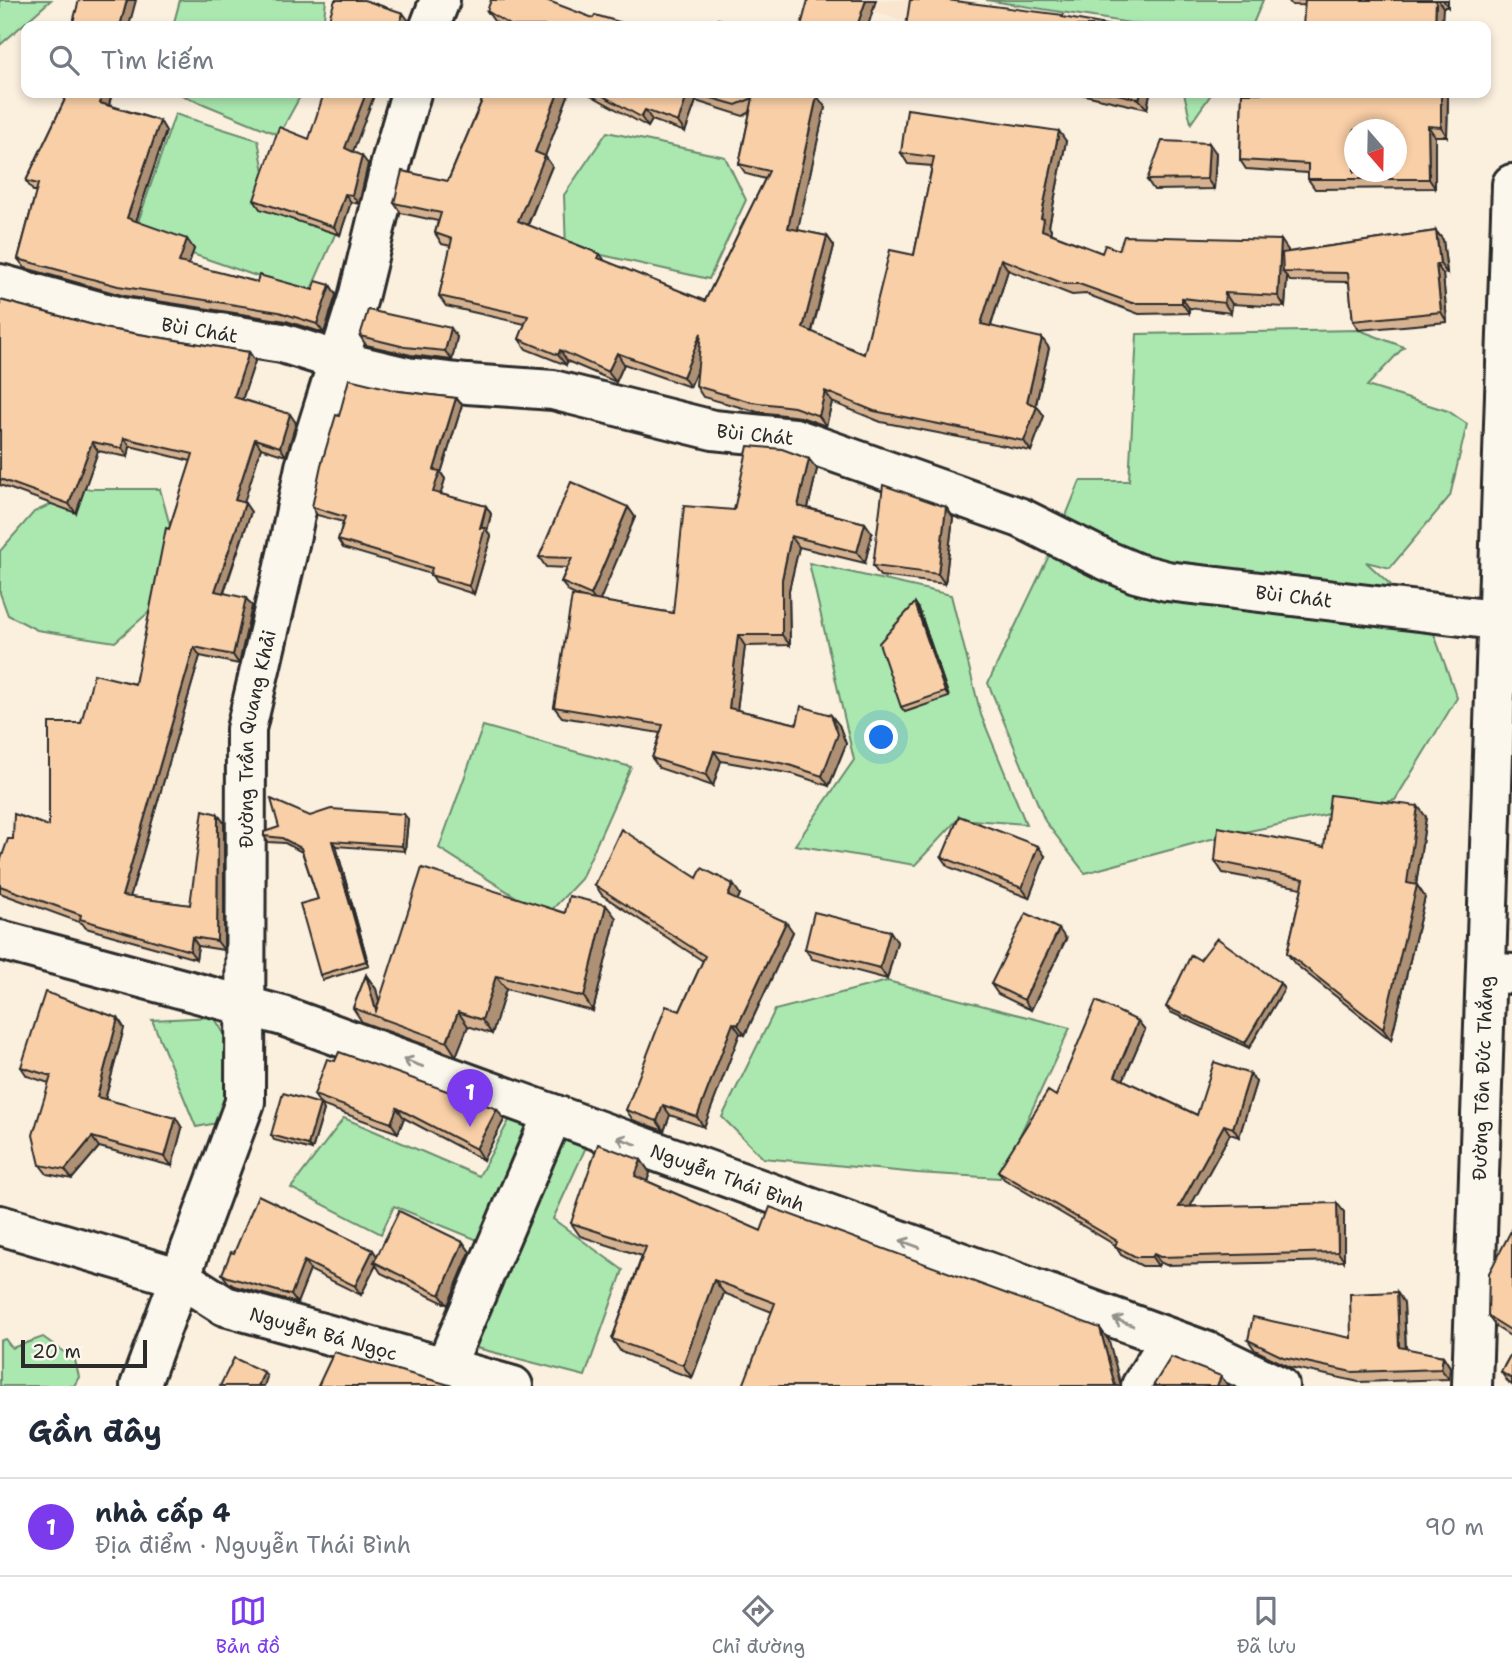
<!DOCTYPE html>
<html lang="vi">
<head>
<meta charset="utf-8">
<style>
	body { margin:0; font-family:"Shantell Sans",sans-serif; background:#f2f2f3; color:#1f2937 }
	.compass { position:absolute; left:1344px; top:119px; width:63px; height:63px; border-radius:50%; background:#fff; box-shadow:0 4px 10px #0003; rotate:160deg }
	.scale { position:absolute; left:21px; bottom:18px; width:126px; box-sizing:border-box; padding-left:7px; border:4px solid #2b2b2b; border-top:0; font-size:19px; line-height:24px; white-space:nowrap; color:#2b2b2b; -webkit-text-stroke:5px #fbf7ec; paint-order:stroke }
	.you { position:absolute; left:882px; top:738px; width:24px; height:24px; margin:-18px; border:5px solid #fff; border-radius:50%; background:#1a73e8; box-shadow:0 0 0 10px #1a73e833 }
	.badge { display:grid; place-items:center; width:46px; height:46px; border-radius:50%; background:#7c3aed; color:#fff; font-size:23px; font-weight:700 }
	.pin { position:absolute; translate:-50% -58px; filter:drop-shadow(0 2px 4px #0008) }
	.pin::after { content:''; position:absolute; top:37px; width:24px; height:21px; background:inherit; clip-path:polygon(0 0,100% 0,50% 100%) }
	.list { margin:0; padding:0; list-style:none }
	h2 { display:flex; justify-content:space-between; align-items:center; height:91px; margin:0; padding:0 28px; font-size:30px }
	h2 small { font-size:23px; font-weight:400; color:#747a83 }
	.list li { display:grid; grid-template-columns:46px 1fr auto; gap:21px; align-items:center; box-sizing:border-box; height:98px; padding:0 28px; border-top:2px solid #e0e1e3 }
	.list b { display:block; font-size:26px; white-space:nowrap }
	.list p { margin:0; font-size:23px; white-space:nowrap; color:#747a83 }
	.list em { font-size:23px; font-style:normal; color:#747a83 }
	.icon { flex:none; width:38px; height:38px; fill:none; stroke:currentColor; stroke-width:2; stroke-linecap:round; stroke-linejoin:round }
	.map { position:relative; flex:none; width:1512px; height:1386px; overflow:hidden }
	.search { position:absolute; background:#fff; box-shadow:0 4px 10px #0003; left:21px; right:21px; top:21px; height:77px; display:flex; align-items:center; gap:18px; box-sizing:border-box; padding:0 24px; border-radius:14px; color:#747a83; font-size:26px }
	.sheet { height:189px; background:#fff }
	nav { display:flex; justify-content:space-around; align-items:center; box-sizing:border-box; height:98px; border-top:2px solid #e0e1e3; background:#fff; font-size:19px; color:#747a83 }
	nav a { display:grid; justify-items:center; gap:4px }
	nav .on { color:#7c3aed }
	.map>svg:first-child { display:block }
	.built { fill:#fae5ce }
	.green { fill:#aae8af; stroke:#6a8a6d; stroke-width:2 }
	.lines { fill:none; stroke-linecap:round; stroke-linejoin:round }
	.minor-casing { stroke:#2b2b2b; stroke-width:44 }
	.tertiary-casing { stroke:#2b2b2b; stroke-width:44 }
	.minor { stroke:#fbf7ec; stroke-width:38 }
	.tertiary { stroke:#fbf7ec; stroke-width:38 }
	.wall { fill:#d6b290; stroke:#2b2b2b; stroke-width:2 }
	.shaded-wall { fill:#ae9175; stroke:#2b2b2b; stroke-width:2 }
	.building { fill:#f9cfa7; stroke:#2b2b2b; stroke-width:2; fill-rule:evenodd }
	.oneway { stroke:#93918c }
	.labels { text-anchor:middle; dominant-baseline:central; stroke-width:5; stroke-linejoin:round; paint-order:stroke }
	.street-label { font-size:19px; fill:#2b2b2b; stroke:#fbf7ec }
</style>
</head>
<body>
<div class="map">
<svg width="1512" height="1386" viewBox="0 0 1512 1386">
	<rect width="100%" height="100%" fill="#fbefde"/>
	<filter id="ink" filterUnits="userSpaceOnUse"><feTurbulence type="fractalNoise" baseFrequency=".0143" numOctaves="2"/><feDisplacementMap in="SourceGraphic" scale="14" xChannelSelector="R" yChannelSelector="G"/><feConvolveMatrix kernelMatrix="1 2 1 2 8 2 1 2 1" color-interpolation-filters="sRGB"/></filter>
	<g filter="url(#ink)">
		<path class="built" d="M803 0H945L939 26Z"/>
		<path class="green" d="M0 0H51L0 45Z
			M180 0H326L323 26H173Z
			M986 0H1263L1252 26H1149Z
			M177 93H302L279 135Z
			M1184 93H1212L1191 123Z
			M175 114 258 140 267 187 351 198 309 294 134 234Z
			M607 132 725 157 746 200 709 279 566 247 564 195Z
			M1359 330 1404 347 1367 386 1448 411 1467 424 1450 496 1390 568 1366 562 1429 620 1457 698 1395 800 1207 840 1085 873 1045 821 988 683 1055 543 1080 481H1129L1137 334Z
			M84 489H160L173 537 149 612 115 642 37 630 8 615 0 593V551L34 512Z
			M809 563 951 595 981 715 1026 824 958 819 915 865 795 845 854 760Z
			M483 726 631 767 581 879 546 916 439 848Z
			M887 981 1070 1028 1000 1178 917 1173 763 1158 722 1117 775 1010Z
			M214 1017 234 1050 228 1121 196 1127 152 1020Z
			M519 1102 586 1147 553 1219 623 1270 585 1376 446 1340 495 1247 394 1206 381 1234 291 1188 344 1118 479 1176Z
			M43 1337 75 1360 79 1377 74 1386H0V1341L5 1339 12 1348Z"/>
		<g class="lines">
			<g class="minor-casing">
				<g id="minor">
					<path d="M430 26 440 0"/>
					<path id="s1" d="M0 284 120 317 282 343 339 361 407 377 467 384 553 390 713 430 794 438 1021 518 1103 559 1136 573 1167 581 1512 622"/>
					<path id="s2" d="M0 940 283 1016 1211 1353 1279 1386"/>
					<path d="M1486 972 1512 974"/>
					<path id="s3" d="M0 1225 181 1278 225 1306 513 1386"/>
					<path d="M445 1367 553 1114"/>
					<path id="s4" d="M140 1386 245 1102 246 729 287 554 305 467 358 298 393 155 411 93"/>
					<path d="M1141 1386 1170 1339"/>
				</g>
			</g>
			<g class="tertiary-casing">
				<g id="tertiary">
					<path id="s5" d="M1472 1386 1512 184"/>
				</g>
			</g>
			<use href="#minor" class="minor"/>
			<use href="#tertiary" class="tertiary"/>
		</g>
		<path class="wall" d="M1288 0H1448V7L1292 5Z
			M487 11 593 18 633 26H502L494 21Z
			M68 93H112L109 105 160 121 166 131 136 221 194 249 188 265 257 282 313 290 330 285 336 295 324 333 286 321 125 296 25 268 18 259 36 191H33L26 181Z
			M485 93H569L545 156 552 166 528 225 600 254 605 261 705 301 765 179 746 174 739 164 750 112 743 116 696 101 685 132 652 120 648 127 587 93H794L825 107 797 230 827 236 834 246 812 332 864 354 914 255 932 166 908 164 901 153 1066 141 1049 226 1051 229 1050 233 1102 253 1119 250 1281 240 1288 252 1436 231 1443 240 1447 273 1443 274 1447 322 1359 330 1353 321 1349 282 1290 281 1287 277 1285 307 1232 304 1231 313 1189 308V313L1139 314 1086 294 1072 295 1008 270 991 326 1049 348 1036 405 1044 416 1031 451 881 422 832 402 826 426 801 417 758 412 703 397 696 386 698 369 690 387 624 364 616 382 567 361 566 365 526 349 519 339 525 324 446 306 439 296 451 246 442 244 435 233 438 221 401 213 394 203 448 181Z
			M1076 93H1150L1147 109Z
			M1242 93H1444L1448 98 1447 136H1435V188L1315 189 1308 179V173L1246 169 1240 160Z
			M309 139 353 152 368 164 359 204 351 202 340 235 260 209 254 200Z
			M1216 153 1214 189 1154 190 1147 180Z
			M0 300 108 329 249 352 255 361 242 400 296 423 286 456 261 448 243 503 251 512 224 593 252 606 239 664 200 656 130 897 190 905 224 823V950L198 946 196 959 86 928 82 923 0 893V862L13 839 49 826 81 723 135 684 169 529 191 461 130 446 128 457 98 451 76 513 0 485Z
			M360 336 457 337 452 360 411 355 366 345Z
			M399 391 456 398 462 405 441 473 445 479 440 494 486 506 491 514 487 531 491 536 474 594 436 582 431 574 343 548 338 540 343 522 317 515 312 507 339 416Z
			M817 469 808 508 865 523 872 533 865 563 799 547 789 590 790 645 745 646 737 710 797 724 839 725 846 744 829 786 793 774 721 761 713 786 659 768 652 758 660 733 562 717 554 707 582 598 569 592 561 582 567 568 546 567 539 557 628 507 635 517 599 601 673 613 734 510Z
			M946 507 953 517 945 584 880 576 873 566Z
			M915 603 919 609 949 697 905 712 901 707Z
			M310 816 408 819 405 851 336 846 369 966 323 980 320 975 318 899 302 852 285 843 268 842 264 836Z
			M1426 817 1416 885 1425 897 1391 1040 1295 964 1287 953 1302 888 1223 873 1215 861 1324 847Z
			M1045 856 1029 898 949 867 942 857Z
			M697 878 740 894 737 901 793 932 745 1035 740 1033 704 1127 670 1115 664 1131 633 1120 626 1110 680 1011 703 961 602 895 595 885Z
			M565 913 616 918 593 1011 506 989 492 1034 468 1026 456 1056 362 1022 353 1008 366 975 376 989 379 1002Z
			M890 931 897 942 887 979 812 959 805 949Z
			M1066 939 1031 1010 998 994 991 984Z
			M1200 960 1284 989 1249 1048 1170 1012 1166 1007Z
			M118 1018 124 1028 105 1100 182 1128 172 1166 99 1147 72 1179 47 1174 40 1165 49 1083 27 1076 21 1067Z
			M1138 1021 1145 1030 1123 1080 1197 1115 1250 1074 1256 1082 1239 1137 1230 1134 1190 1206 1344 1212V1261L1166 1265 1160 1262 1158 1266H1142L1121 1255 1115 1245 1004 1179 998 1171 1056 1096Z
			M314 1095 504 1120 483 1160 404 1118 398 1133 321 1105Z
			M320 1104 324 1110 312 1150 274 1140 271 1135Z
			M641 1160 650 1173 647 1181 761 1231 1109 1341 772 1312 724 1293 692 1378 621 1352 612 1339 642 1256 580 1236 571 1223Z
			M1512 1229V1337L1496 1327 1488 1316Z
			M463 1242 470 1252 448 1305 381 1273 376 1265 361 1295 310 1270 297 1303 234 1286 228 1282 222 1274 234 1253 377 1256Z
			M1404 1303 1406 1349 1443 1356 1450 1367 1449 1379 1359 1382 1290 1367 1255 1350 1248 1340 1351 1338Z
			M1512 1352V1385L1508 1382 1501 1372Z"/>
		<path class="shaded-wall" d="M127 0H136L129 26H120Z
			M866 0H876L868 26H857Z
			M1436 0H1438L1443 7 1442 26H1435Z
			M1443 0H1448V7Z
			M403 13 409 21 408 26H399Z
			M103 93H112L107 112 100 103Z
			M366 93H375L351 157 345 148Z
			M558 93H569L545 156 552 166 525 231 518 221 535 152Z
			M688 93H690L696 101 685 132 678 122Z
			M1141 93H1150L1147 109 1139 99Z
			M1441 93H1444L1448 98 1447 136 1441 127Z
			M817 96 825 107 796 238 788 228Z
			M645 110 652 120 648 127 641 117Z
			M160 121 166 131 134 227 127 218Z
			M1428 126 1435 136V188L1429 179Z
			M1059 131 1066 141 1049 226 1051 229 1049 240 1042 230 1041 218Z
			M1209 143 1216 153 1214 189 1207 179Z
			M362 156 368 164 359 204 352 195Z
			M345 194 351 202 340 235 334 227Z
			M1436 231 1443 240 1447 273 1440 264Z
			M827 236 834 246 810 338 803 328Z
			M187 239 194 249 186 272 179 262Z
			M1281 240 1288 250 1287 272H1283L1287 277 1285 307 1278 296Z
			M1001 259 1008 270 988 334 981 324Z
			M1436 264 1443 274 1447 322 1441 312Z
			M330 285 336 295 324 333 317 324Z
			M1225 293 1232 304 1231 313 1224 303Z
			M1182 298 1189 308V313L1182 303Z
			M451 328 457 337 452 360 445 351Z
			M701 333 708 343 690 387 683 377Z
			M1042 338 1049 348 1034 412 1027 402Z
			M560 350 567 361 566 365 558 355Z
			M249 352 255 361 240 406 234 397Z
			M617 353 624 364 616 382 608 372Z
			M825 391 832 402 826 426 819 416Z
			M456 398 462 405 441 473 445 479 439 500 433 492 434 470Z
			M1037 406 1044 416 1031 451 1024 441Z
			M290 414 296 423 286 456 280 447Z
			M124 438 130 446 128 457 122 448Z
			M255 439 261 448 242 509 235 500Z
			M92 442 98 451 76 513 69 504Z
			M809 459 817 469 806 516 798 506Z
			M245 503 251 512 221 599 215 591Z
			M486 506 491 514 487 531 491 536 474 594 469 586Z
			M628 507 635 517 598 605 591 595Z
			M946 507 953 517 945 584 938 574Z
			M865 523 872 533 865 563 857 552Z
			M791 536 799 547 789 590 790 645 782 635V579Z
			M246 598 252 606 239 664 233 655Z
			M915 603 919 609 949 697 945 692Z
			M738 635 745 646 736 718 729 708Z
			M194 647 200 656 128 904 122 896Z
			M831 715 839 725 846 744 829 786 822 776Z
			M714 751 721 761 713 786 706 775Z
			M1418 806 1426 817 1415 892 1417 885 1425 897 1391 1040 1383 1029Z
			M218 814 224 823V950L217 941Z
			M404 814 408 819 405 851 402 846Z
			M332 841 336 846 369 966 366 961Z
			M1038 846 1045 856 1029 898 1022 888Z
			M733 884 740 894 735 906 728 896Z
			M606 905 616 918 593 1011 584 997Z
			M786 922 793 932 745 1035 738 1025Z
			M1059 929 1066 939 1031 1010 1024 1000Z
			M890 931 897 942 887 979 880 968Z
			M192 937 198 946 196 959 190 951Z
			M366 975 376 989 384 1020 376 1011Z
			M496 976 506 989 492 1034 482 1020Z
			M1280 983 1284 989 1249 1048 1245 1043Z
			M458 1012 468 1026 456 1056 447 1042Z
			M118 1018 124 1028 103 1107 97 1097Z
			M1138 1021 1145 1030 1121 1085 1115 1076Z
			M733 1023 740 1033 704 1127 697 1117Z
			M1250 1074 1256 1082 1239 1137 1233 1128Z
			M320 1104 324 1110 312 1150 308 1145Z
			M663 1105 670 1115 664 1131 657 1121Z
			M397 1108 404 1118 398 1133 391 1123Z
			M497 1109 504 1120 483 1160 476 1149Z
			M176 1118 182 1128 172 1166 165 1157Z
			M1224 1125 1230 1134 1185 1216 1179 1207Z
			M92 1137 99 1147 72 1179 65 1170Z
			M641 1160 650 1173 644 1189 635 1176Z
			M1337 1203 1344 1212V1261L1338 1252Z
			M463 1242 470 1252 448 1305 440 1295Z
			M373 1250 379 1259 374 1262 376 1265 361 1295 355 1286Z
			M1154 1254 1160 1262 1158 1266 1152 1257Z
			M304 1261 310 1270 297 1303 291 1295Z
			M714 1280 724 1293 692 1378 683 1365Z
			M1397 1292 1404 1303 1406 1358 1399 1347Z
			M1100 1328 1109 1341 1121 1386H1115Z
			M1443 1356 1450 1367 1449 1379 1441 1369Z
			M264 1372 267 1377 264 1386H258Z
			M1221 1376 1228 1386H1217Z"/>
		<path class="building" d="M79 0H127L120 26H72Z
			M335 0H364L403 13 399 26H331L327 25Z
			M491 0H546L593 18 595 15 633 26H512L487 11Z
			M808 0H866L857 26H801Z
			M910 0H947L1063 15 1062 17 1112 26H906Z
			M1305 0H1436L1435 26H1303Z
			M718 19 742 26H716Z
			M68 93H103L100 103 160 121 127 218 187 239 179 262 257 282 259 275 313 290 316 281 330 285 317 324 279 312 118 286 18 259 38 184 26 181Z
			M324 93H366L345 148 362 156 352 195 345 194 334 227 254 200 279 127 309 139Z
			M485 93H558L535 152 545 156 518 221 600 254 598 258 705 301 769 171 739 164 753 98 736 105 694 93H792L817 96 788 228 827 236 803 328 864 354 890 250 914 255 934 157 901 153 907 109 1059 131 1041 218 1044 219 1042 230 1102 253 1105 245 1119 250 1124 236 1281 240 1278 296 1225 293 1224 303 1182 298V303H1132L1079 284H1065L1001 259 981 324 1042 338 1027 402 1037 406 1024 441 874 411 825 391 819 416 794 407 751 402 696 386 701 333 683 377 617 353 608 372 560 350 558 355 519 339 528 316 439 296 452 239 435 233 441 213 394 203 402 171 448 181Z
			M598 93H688L678 122 645 110 641 117Z
			M1113 93H1141L1139 99Z
			M1242 93H1441V127L1428 126 1429 179H1308V164L1240 160ZM1354 130H1396V172H1354Z
			M1162 141 1209 143 1207 179 1147 180Z
			M1436 231 1440 264H1436L1441 312 1353 321 1348 273 1283 272 1282 253Z
			M0 300 108 329 249 352 234 397 290 414 280 447 255 439 235 500 245 503 215 591 246 598 233 655 194 647 122 896 190 905 203 810 218 814 217 941 192 937 190 951 80 919 81 915 0 886V862L8 839H13L14 814 49 826V723H81L94 674 135 684 166 528 169 529 193 454 124 438 122 448 92 442 69 504 0 479Z
			M368 310 451 328 445 351 405 347 360 336Z
			M349 379 399 391 456 398 434 470 440 471 433 492 486 506 480 528H485L469 586 430 575 432 568 338 540 345 517 312 507 321 465 336 415 339 416Z
			M748 446 782 449 809 459 798 506 865 523 857 552 791 536 782 579V635H738L729 708 797 724 801 706 831 715 838 734 822 776 786 764 714 751 706 775 652 758 663 725 554 707 572 596 673 613 684 506 734 510Z
			M571 482 628 507 591 595 561 582 572 558 539 557Z
			M883 485 946 507 938 574 873 566Z
			M915 603 945 692 901 707 879 643Z
			M1330 795 1418 806 1407 883 1417 885 1383 1029 1287 953 1304 879 1215 861 1218 827 1324 847Z
			M271 799 310 816 331 809 404 814 402 846 332 841 366 961 320 975 300 904 318 899 301 848 282 838 264 836V832L279 827Z
			M959 816 1038 846 1022 888 942 857Z
			M621 829 697 878 702 868 733 884 728 896 786 922 738 1025 733 1023 697 1117 663 1105 657 1121 626 1110 666 1006 680 1011 705 956 595 885Z
			M422 868 565 913 569 896 606 905 584 997 496 976 482 1020 458 1012 447 1042 353 1008 366 975 376 1011Z
			M814 912 890 931 880 968 805 949Z
			M1026 913 1059 929 1024 1000 991 984Z
			M1217 938 1280 983 1245 1043 1166 1007 1191 955 1200 960Z
			M45 992 118 1018 97 1097 176 1118 165 1157 92 1137 65 1170 40 1165 33 1135 51 1076 21 1067Z
			M1096 1001 1138 1021 1115 1076 1197 1115 1214 1062 1250 1074 1233 1128 1224 1125 1179 1207 1337 1203 1338 1252 1160 1257 1154 1254 1152 1257H1136L1115 1246 1117 1241 998 1171 1048 1091 1056 1096Z
			M339 1052 497 1109 476 1149 397 1108 391 1123 314 1095 327 1059 335 1061Z
			M283 1093 320 1104 308 1145 271 1135Z
			M598 1144 641 1160 635 1176 761 1231 770 1207 1100 1328 1115 1386H743L775 1303 714 1280 683 1365 612 1339 646 1247 571 1223Z
			M258 1195 373 1250 355 1286 304 1261 291 1295 228 1277 222 1274 231 1252 234 1253Z
			M399 1211 463 1242 440 1295 374 1262Z
			M1512 1229V1331L1488 1316 1489 1273Z
			M1397 1292 1399 1347 1443 1356 1441 1369 1352 1372 1283 1357 1248 1340 1253 1317 1351 1338 1350 1294Z
			M334 1352 453 1386H318Z
			M1512 1352V1379L1501 1372Z
			M1171 1357 1221 1376 1217 1386H1153Z
			M234 1358 264 1372 258 1386H220Z"/>
		<defs><path id="oneway-shaft" d="M-6 0H5M1.5-3L5.5 0L1.5 3" fill="none" stroke-width="1.6" stroke-linecap="round" stroke-linejoin="round" transform="scale(1.75)"/></defs>
		<g class="oneway">
			<use href="#oneway-shaft" transform="translate(413 1063) rotate(-160)"/>
			<use href="#oneway-shaft" transform="translate(627 1141) rotate(-160)"/>
			<use href="#oneway-shaft" transform="translate(910 1244) rotate(-160)"/>
			<use href="#oneway-shaft" transform="translate(1123 1322) rotate(-160)"/>
		</g>
	</g>
	<g class="labels">
		<g class="street-label">
			<text stroke="none"><textPath href="#s1" startOffset="205">Bùi Chát</textPath></text>
			<text stroke="none"><textPath href="#s1" startOffset="772">Bùi Chát</textPath></text>
			<text stroke="none"><textPath href="#s1" startOffset="1339">Bùi Chát</textPath></text>
			<text stroke="none"><textPath href="#s4" startOffset="667">Đường Trần Quang Khải</textPath></text>
			<text stroke="none"><textPath href="#s5" startOffset="308">Đường Tôn Đức Thắng</textPath></text>
			<text stroke="none"><textPath href="#s2" startOffset="766">Nguyễn Thái Bình</textPath></text>
			<text stroke="none"><textPath href="#s3" startOffset="343">Nguyễn Bá Ngọc</textPath></text>
		</g>
	</g>
</svg>
<svg class="compass" viewBox="-18 -18 36 36"><path d="M0-13l5 13h-10z" fill="#e53935"/><path d="M0 13l5-13h-10z" fill="#747a83"/></svg>
<div class="scale">20 m</div>
<div class="you"></div>
<div class="pin badge" style="left:470px;top:1127px">1</div>
<div class="search"><svg class="icon" aria-label="search" viewBox="0 0 24 24"><circle cx="10" cy="10" r="6"/><path d="M15 15l6 6"/></svg>Tìm kiếm</div>
</div>
<section class="sheet">
<h2>Gần đây<small></small></h2>
<ul class="list">
<li><span class="badge">1</span><div><b>nhà cấp 4</b><p>Địa điểm · Nguyễn Thái Bình</p></div><em>90 m</em></li>
</ul>
</section>
<nav>
<a class="on"><svg class="icon" aria-label="map" viewBox="0 0 24 24"><path d="M3 6l6-2 6 2 6-2v14l-6 2-6-2-6 2zM9 4v14M15 6v14"/></svg>Bản đồ</a>
<a><svg class="icon" aria-label="directions" viewBox="0 0 24 24"><path d="M12 3l9 9-9 9-9-9zM9 14v-3h6M13 9l2 2-2 2"/></svg>Chỉ đường</a>
<a><svg class="icon" aria-label="saved" viewBox="0 0 24 24"><path d="M7 4h10v16l-5-4-5 4z"/></svg>Đã lưu</a>
</nav>
</body>
</html>
